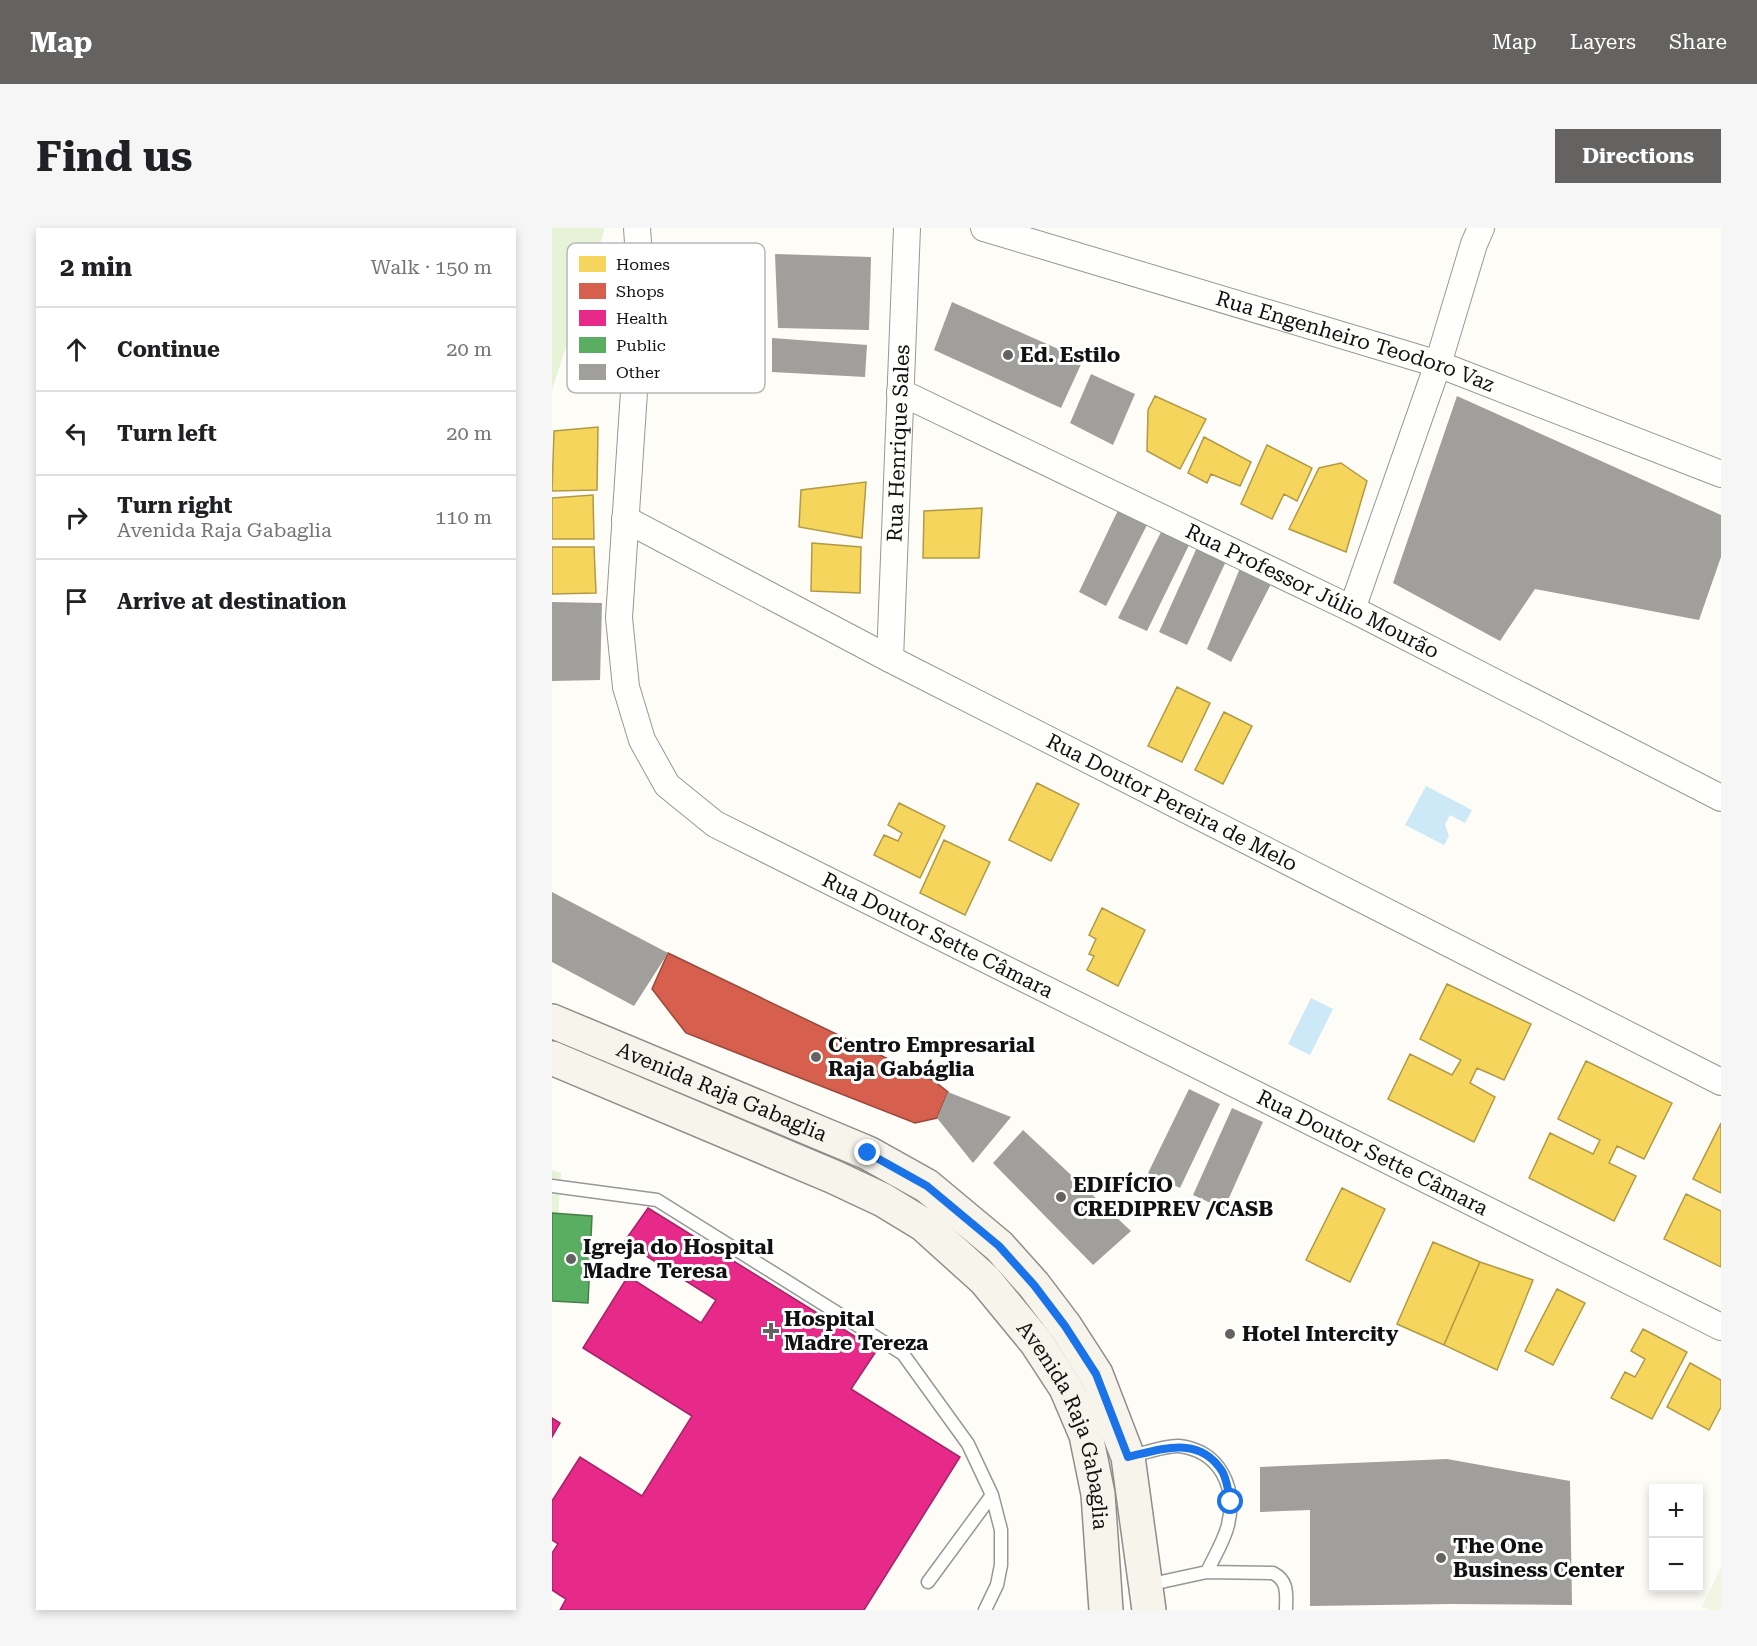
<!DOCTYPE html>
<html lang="en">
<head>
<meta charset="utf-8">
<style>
	body { margin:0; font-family:"Roboto Serif",serif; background:#f6f6f6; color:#202124 }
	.controls { position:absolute; right:18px; bottom:18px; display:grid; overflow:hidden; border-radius:0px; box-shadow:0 3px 9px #0003 }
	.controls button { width:54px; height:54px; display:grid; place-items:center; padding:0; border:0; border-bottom:2px solid #e0e0e0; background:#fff; color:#202124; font:30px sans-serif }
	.stop { position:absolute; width:18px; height:18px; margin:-14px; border:4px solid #1a73e8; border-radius:50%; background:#fff }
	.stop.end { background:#1a73e8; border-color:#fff; box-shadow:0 2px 6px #0008 }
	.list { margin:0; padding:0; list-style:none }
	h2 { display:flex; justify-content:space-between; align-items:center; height:78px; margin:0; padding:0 24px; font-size:26px }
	h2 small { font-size:20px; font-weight:400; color:#757577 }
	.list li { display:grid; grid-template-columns:39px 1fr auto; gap:18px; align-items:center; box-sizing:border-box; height:84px; padding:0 24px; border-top:2px solid #e0e0e0 }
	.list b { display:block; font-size:22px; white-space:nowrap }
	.list p { margin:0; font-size:20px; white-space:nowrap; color:#757577 }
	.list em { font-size:20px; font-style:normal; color:#757577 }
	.icon { flex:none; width:33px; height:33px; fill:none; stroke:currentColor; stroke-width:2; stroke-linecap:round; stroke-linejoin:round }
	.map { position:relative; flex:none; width:1169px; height:1382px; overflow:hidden; border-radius:0px }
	header { display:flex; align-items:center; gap:36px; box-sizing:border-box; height:84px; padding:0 30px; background:#646362; color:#fff }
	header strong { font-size:28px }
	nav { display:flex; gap:33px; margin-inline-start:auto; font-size:21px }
	.intro { display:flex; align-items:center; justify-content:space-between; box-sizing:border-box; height:144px; padding:0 36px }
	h1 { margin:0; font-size:42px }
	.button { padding:15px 27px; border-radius:0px; background:#646362; color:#fff; font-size:21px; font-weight:700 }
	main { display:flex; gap:36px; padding:0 36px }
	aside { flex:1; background:#fff; border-radius:0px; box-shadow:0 3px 9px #0003 }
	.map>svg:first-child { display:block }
	.green { fill:#e7f3d7 }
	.pitch { fill:#f0f6e1 }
	.water { fill:#cde8f7 }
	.homes { fill:#f6d55c; stroke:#b19a46; stroke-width:1.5 }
	.shops { fill:#d6604d; stroke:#9b483b; stroke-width:1.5 }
	.health { fill:#e7298a; stroke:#a72266; stroke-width:1.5 }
	.public { fill:#5aae61; stroke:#447f49; stroke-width:1.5 }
	.building { fill:#a19f9c }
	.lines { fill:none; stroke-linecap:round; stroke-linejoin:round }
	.service-casing { stroke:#979795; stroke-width:15 }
	.minor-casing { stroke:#979795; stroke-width:28 }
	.secondary-casing { stroke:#8e8d8b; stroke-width:36 }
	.service { stroke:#fffffe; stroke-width:12 }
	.minor { stroke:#fffffe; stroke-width:26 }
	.secondary { stroke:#f6f4eb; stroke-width:33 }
	.route { stroke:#1a73e8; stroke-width:8 }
	.poi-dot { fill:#646362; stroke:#fff; stroke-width:2 }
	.labels { text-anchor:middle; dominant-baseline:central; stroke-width:6; stroke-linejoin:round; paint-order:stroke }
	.street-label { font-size:21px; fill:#111; stroke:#fff }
	.poi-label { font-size:21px; font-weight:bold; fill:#111; stroke:#fff; text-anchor:start }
	.key { fill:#fff; stroke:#b8b8b8; stroke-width:1.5 }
	.key-label { font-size:16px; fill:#111 }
</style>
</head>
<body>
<header>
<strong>Map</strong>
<nav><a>Map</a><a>Layers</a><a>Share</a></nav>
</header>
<div class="intro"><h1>Find us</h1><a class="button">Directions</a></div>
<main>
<aside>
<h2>2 min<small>Walk · 150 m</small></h2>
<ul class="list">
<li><svg class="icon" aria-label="ahead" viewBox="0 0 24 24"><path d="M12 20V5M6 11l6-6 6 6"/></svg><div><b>Continue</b></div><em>20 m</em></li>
<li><svg class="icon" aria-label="left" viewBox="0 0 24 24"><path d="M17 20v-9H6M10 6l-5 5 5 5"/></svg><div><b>Turn left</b></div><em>20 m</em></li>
<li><svg class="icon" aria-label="right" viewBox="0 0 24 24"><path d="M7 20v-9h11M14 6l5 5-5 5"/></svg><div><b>Turn right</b><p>Avenida Raja Gabaglia</p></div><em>110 m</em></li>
<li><svg class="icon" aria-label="arrive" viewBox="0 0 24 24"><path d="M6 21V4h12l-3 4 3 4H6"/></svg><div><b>Arrive at destination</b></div></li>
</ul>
</aside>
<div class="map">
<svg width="1169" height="1382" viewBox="0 0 1169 1382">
	<rect width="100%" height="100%" fill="#fdfcf7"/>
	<path class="green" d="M0 0H53L0 162Z
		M0 942 9 945 6 986 0 985Z"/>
	<path class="pitch" d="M1169 1339V1382H1157L1150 1379Z"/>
	<path class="water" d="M874 558 920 582 913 595 898 587 893 596 897 608 892 617 853 597Z
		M759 770 781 781 758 827 736 816Z"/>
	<path class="homes" d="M603 168 654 191 628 241 595 223 596 182Z
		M46 199 45 262 0 263 2 203Z
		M652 209 699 234 688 258 659 246 655 255 636 245Z
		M715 217 760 240 745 273 732 266 720 291 689 276Z
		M789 235 815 253 794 324 737 301 767 240Z
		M314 254 310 310 247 299 249 262Z
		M41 267 42 311H0V270Z
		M430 280 427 330H371L372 283Z
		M260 315 309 319 308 365 259 363Z
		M0 319H42L44 365 0 366Z
		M625 459 658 475 630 534 596 518Z
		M672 484 700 498 671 556 643 542Z
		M485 555 527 576 499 633 457 612Z
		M347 575 393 598 368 650 322 627 332 607 346 613 350 605 336 597Z
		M392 612 438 634 413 687 368 665Z
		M550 680 593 702 566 758 535 742 542 728 537 726 544 711 537 707Z
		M895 756 979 796 952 852 925 840 918 855 943 869 922 914 836 871 858 826 900 847 909 832 868 811Z
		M1034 833 1120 875 1092 931 1065 918 1057 935 1084 948 1062 993 977 950 998 905 1041 926 1048 912 1006 891Z
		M1169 895V965L1141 951Z
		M790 960 833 981 798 1054 754 1032Z
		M1134 966 1169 983V1039L1112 1011Z
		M881 1014 928 1034 892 1117 845 1096Z
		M928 1034 981 1052 945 1142 892 1117Z
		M1005 1061 1033 1075 1001 1137 973 1123Z
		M1091 1101 1135 1124 1100 1191 1059 1170 1073 1144 1083 1149 1093 1131 1079 1123Z
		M1138 1135 1169 1152V1179L1157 1202 1115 1179Z"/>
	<path class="shops" d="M116 725 382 853 396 864 385 890 363 895 134 805 100 761Z"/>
	<path class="health" d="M96 980 325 1122 299 1161 408 1229 312 1382H8L14 1371 0 1362V1325L6 1316 0 1312V1273L28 1229 90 1268 140 1188 31 1120 76 1048 149 1095 164 1072 72 1014Z
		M0 1190 8 1195 0 1209Z"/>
	<path class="public" d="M0 985 40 988 36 1075 0 1073Z"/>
	<path class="building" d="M223 26 319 29 317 102 226 100Z
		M400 74 531 132 509 180 382 122Z
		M220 110 315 117 313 149 220 144Z
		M539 146 583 166 561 217 518 195Z
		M905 168 1169 287V329L1147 392 983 361 948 413 841 355Z
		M568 278 597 293 554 378 527 364Z
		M612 298 639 313 595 403 566 390Z
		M647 315 676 329 635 417 607 404Z
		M688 340 720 354 679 434 655 421Z
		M0 374 50 375 48 452 0 453Z
		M0 664 116 725 82 778 0 734Z
		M637 861 668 876 628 960 596 945Z
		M396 864 459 889 421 935 385 890Z
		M680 880 711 894 672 981 641 967Z
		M471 902 579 1003 541 1037 441 935Z
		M895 1231 1018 1253 1020 1377 899 1376 758 1378V1282L708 1284V1239Z"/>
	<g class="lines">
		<g class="service-casing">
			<path id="service" d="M0 958 105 972 351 1126 416 1216 440 1267 449 1302V1337L445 1357 433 1382
				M576 1229C590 1226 614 1217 627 1218 668 1223 685 1259 676 1297 672 1313 662 1329 655 1344
				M376 1354 440 1267
				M595 1357 655 1344 721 1345C737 1353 734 1367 734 1382"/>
		</g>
		<g class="minor-casing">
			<g id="minor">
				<path id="s1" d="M85 0 89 58 67 390 74 459 90 512 115 557 163 596 1169 1099"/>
				<path id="s2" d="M432 0 886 136 1169 246"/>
				<path id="s3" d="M348 164 800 381 1169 570"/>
				<path id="s4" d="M73 291 338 431 1169 854"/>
				<path d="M800 381 886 136 922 16 929 0"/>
				<path id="s5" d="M338 431 355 0"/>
			</g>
		</g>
		<g class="secondary-casing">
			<g id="secondary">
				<path id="s6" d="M0 793 316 925 375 958 447 1018 482 1057 513 1098 544 1146 576 1229 597 1382"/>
				<path id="s7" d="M0 830 282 949 331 972 372 997 433 1052 484 1114 514 1160 534 1207 546 1266 554 1382"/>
			</g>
		</g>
		<use href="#service" class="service"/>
		<use href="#minor" class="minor"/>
		<use href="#secondary" class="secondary"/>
	</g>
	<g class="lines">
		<path class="route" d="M316 925 375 958 447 1018 482 1057 513 1098 544 1146 576 1229C610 1221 647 1207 670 1243 675 1251 676 1265 679 1274"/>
	</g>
	<g class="poi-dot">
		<circle cx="456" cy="127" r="6"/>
		<circle cx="264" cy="829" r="6"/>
		<circle cx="509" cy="969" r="6"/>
		<circle cx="19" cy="1031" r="6"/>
		<path d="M216 1094h6v6h6v6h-6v6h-6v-6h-6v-6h6z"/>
		<circle cx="678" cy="1106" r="6"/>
		<circle cx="889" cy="1330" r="6"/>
	</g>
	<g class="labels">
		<g class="street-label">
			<text stroke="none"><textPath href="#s2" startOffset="388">Rua Engenheiro Teodoro Vaz</textPath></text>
			<text stroke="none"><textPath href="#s5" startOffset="216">Rua Henrique Sales</textPath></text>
			<text stroke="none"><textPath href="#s3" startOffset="458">Rua Professor Júlio Mourão</textPath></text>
			<text stroke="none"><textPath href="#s4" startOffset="616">Rua Doutor Pereira de Melo</textPath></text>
			<text stroke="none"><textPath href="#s1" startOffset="878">Rua Doutor Sette Câmara</textPath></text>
			<text stroke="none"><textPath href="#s6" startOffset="184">Avenida Raja Gabaglia</textPath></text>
			<text stroke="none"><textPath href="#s1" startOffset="1364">Rua Doutor Sette Câmara</textPath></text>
			<text stroke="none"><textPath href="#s7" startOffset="660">Avenida Raja Gabaglia</textPath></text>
		</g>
		<g class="poi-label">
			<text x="468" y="127">Ed. Estilo</text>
			<text x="276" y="817">Centro Empresarial<tspan x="276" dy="24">Raja Gabáglia</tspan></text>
			<text x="521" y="957">EDIFÍCIO<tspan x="521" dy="24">CREDIPREV /CASB</tspan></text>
			<text x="31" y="1019">Igreja do Hospital<tspan x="31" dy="24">Madre Teresa</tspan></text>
			<text x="232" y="1091">Hospital<tspan x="232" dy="24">Madre Tereza</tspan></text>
			<text x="690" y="1106">Hotel Intercity</text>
			<text x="901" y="1318">The One<tspan x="901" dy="24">Business Center</tspan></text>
		</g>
	</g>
	<rect x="15" y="15" width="198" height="150" rx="9" class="key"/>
	<rect x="27" y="28" width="27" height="16" fill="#f6d55c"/>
	<rect x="27" y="55" width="27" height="16" fill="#d6604d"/>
	<rect x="27" y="82" width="27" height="16" fill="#e7298a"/>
	<rect x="27" y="109" width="27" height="16" fill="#5aae61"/>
	<rect x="27" y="136" width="27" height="16" fill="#a19f9c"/>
	<g class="key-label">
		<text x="64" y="42">Homes</text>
		<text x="64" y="69">Shops</text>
		<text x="64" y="96">Health</text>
		<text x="64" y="123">Public</text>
		<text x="64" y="150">Other</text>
	</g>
</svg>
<div class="controls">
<button>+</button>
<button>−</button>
</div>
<div class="stop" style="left:679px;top:1274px"></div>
<div class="stop end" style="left:316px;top:925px"></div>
</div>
</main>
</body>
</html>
